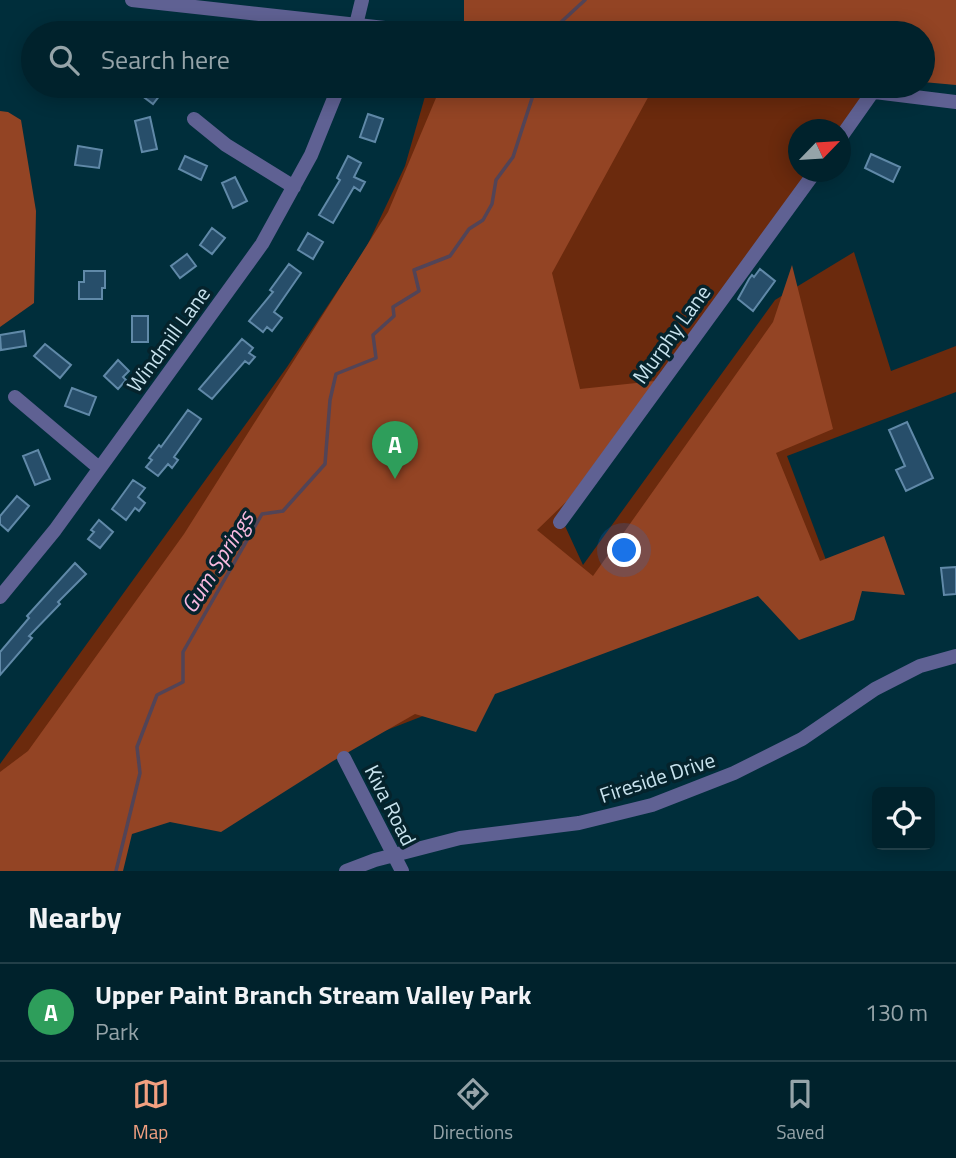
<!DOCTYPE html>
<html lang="en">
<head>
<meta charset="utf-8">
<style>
	body { margin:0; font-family:"Titillium Web",sans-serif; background:#0e2f38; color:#f1f3f6 }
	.controls { position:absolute; right:21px; bottom:21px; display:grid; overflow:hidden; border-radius:10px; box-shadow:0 4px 18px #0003 }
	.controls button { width:63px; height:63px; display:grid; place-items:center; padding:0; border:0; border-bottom:2px solid #223f48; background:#00222c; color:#f1f3f6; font:35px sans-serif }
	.compass { position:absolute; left:788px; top:119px; width:63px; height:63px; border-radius:50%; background:#00222c; box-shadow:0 4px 18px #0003; rotate:65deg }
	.you { position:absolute; left:625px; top:551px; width:24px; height:24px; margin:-18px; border:5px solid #fff; border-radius:50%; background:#1a73e8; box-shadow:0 0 0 10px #1a73e833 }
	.badge { display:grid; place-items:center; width:46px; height:46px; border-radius:50%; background:#f2a080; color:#fff; font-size:23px; font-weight:700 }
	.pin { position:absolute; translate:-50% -58px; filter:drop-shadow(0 2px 4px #0008) }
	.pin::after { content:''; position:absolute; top:37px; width:24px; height:21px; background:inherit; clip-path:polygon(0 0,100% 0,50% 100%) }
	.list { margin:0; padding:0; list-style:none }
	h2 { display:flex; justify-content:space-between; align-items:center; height:91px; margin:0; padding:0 28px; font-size:30px }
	h2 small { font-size:23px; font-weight:400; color:#95a4a9 }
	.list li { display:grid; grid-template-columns:46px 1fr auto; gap:21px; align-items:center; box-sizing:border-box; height:98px; padding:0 28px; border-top:2px solid #223f48 }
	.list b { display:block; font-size:26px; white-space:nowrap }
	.list p { margin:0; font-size:23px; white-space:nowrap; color:#95a4a9 }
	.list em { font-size:23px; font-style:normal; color:#95a4a9 }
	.icon { flex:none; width:38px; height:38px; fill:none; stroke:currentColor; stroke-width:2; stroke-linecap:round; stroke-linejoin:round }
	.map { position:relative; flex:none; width:956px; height:871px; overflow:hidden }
	.search { position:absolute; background:#00222c; box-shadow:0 4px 18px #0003; left:21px; right:21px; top:21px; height:77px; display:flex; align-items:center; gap:18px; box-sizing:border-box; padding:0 24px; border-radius:38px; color:#95a4a9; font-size:26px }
	.sheet { height:189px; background:#00222c }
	nav { display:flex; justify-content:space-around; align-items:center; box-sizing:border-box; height:98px; border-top:2px solid #223f48; background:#00222c; font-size:19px; color:#95a4a9 }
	nav a { display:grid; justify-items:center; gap:4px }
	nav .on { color:#f2a080 }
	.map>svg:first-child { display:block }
	.green { fill:#6b2a0d }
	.forest { fill:#934424 }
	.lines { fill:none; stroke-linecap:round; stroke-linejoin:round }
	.stream { stroke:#524457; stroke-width:3.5 }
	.building { fill:#274e6a; stroke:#6089a8; stroke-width:2 }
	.minor { stroke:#5f6193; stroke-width:14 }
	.labels { text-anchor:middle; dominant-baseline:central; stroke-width:7; stroke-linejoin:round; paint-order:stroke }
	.street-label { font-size:21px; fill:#c8e3ee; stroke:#05232c }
	.water-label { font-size:23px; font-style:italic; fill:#f8b9df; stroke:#05232c }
</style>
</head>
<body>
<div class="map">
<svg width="956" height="871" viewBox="0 0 956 871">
	<rect width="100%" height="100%" fill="#002e3b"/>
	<path class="green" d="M428 86H788L864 96 839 129 799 130V172H808L559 513 583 565 775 300 854 252 891 371 956 346V392L787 456 826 560 356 742 0 871V764L287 367 366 248 405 166Z"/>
	<path class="forest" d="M464 0H956V85L923 82V33H464Z
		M441 86H605L651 92 552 273 580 389 655 381 567 501 537 530 593 576 773 322 792 265 833 429 776 453 820 561 884 536 905 595 862 591 854 620 799 640 758 596 495 694 476 732 415 714 333 761 221 832 170 822 132 834 123 871H0V772L28 751 184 534 388 212Z
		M0 111 8 112 21 120 36 211 34 303 0 327Z"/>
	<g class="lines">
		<path class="stream" d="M559 24 585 0
			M116 871 140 773 137 747 157 695 183 682V652L262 514 283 511 325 464 330 400 336 374 376 358 373 335 394 316 393 307 419 291 414 270 450 256 469 229 483 220 492 204 496 180 513 157 536 86"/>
	</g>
	<path class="building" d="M148 86H167L153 104 141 95Z
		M368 114 383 119 375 142 360 137Z
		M150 117 157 149 142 152 135 121Z
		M78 146 102 150 99 168 75 165Z
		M871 154 900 167 893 182 865 168Z
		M185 156 207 166 201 180 179 169Z
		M348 156 361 163 354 177 365 182 360 191 354 187 333 223 319 215 340 180 337 178Z
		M235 177 247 201 233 208 222 183Z
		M212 228 225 238 212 254 200 245Z
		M308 233 323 242 313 259 298 250Z
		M187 254 196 266 180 278 171 266Z
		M289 264 301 273 274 312 282 318 272 331 267 327 263 332 249 321 273 292 270 290Z
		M760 269 775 281 753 311 738 299 749 279 752 275 754 277Z
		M84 271H105V288H102V299H79V282H84Z
		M132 316H148V342H132Z
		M24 331 26 346 1 350 0 335Z
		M242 339 253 348 249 353 255 357 249 364 245 361 212 399 199 389Z
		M45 344 71 365 60 378 34 356Z
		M118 360 129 371 123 377 126 380 118 389 104 376Z
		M72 388 96 397 89 415 65 406Z
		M188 410 201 419 174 457 178 460 172 468 168 464 158 476 146 467 152 460 149 458 159 445 161 447Z
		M907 422 933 478 906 491 896 470 905 466 889 430Z
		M38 450 50 479 35 485 23 456Z
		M133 480 145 488 138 497 145 503 139 511 135 508 126 520 112 509Z
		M17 496 29 506 8 531 0 524V516Z
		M99 520 113 532 100 548 88 539 94 532 91 530Z
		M75 563 86 574 58 602 60 604 29 636 32 638 0 675V652L29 618 27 616Z
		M956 567V594L944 595 941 568Z"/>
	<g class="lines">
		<path class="minor" d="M132 0 430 33
			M354 33 362 0
			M826 86 956 102
			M194 119 226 145 294 187
			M841 137 872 93
			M15 397 99 468
			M560 522 815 172
			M0 597 55 530 262 244 311 155 339 86
			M344 758 402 871
			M346 871 375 860 460 838 579 823 652 805 734 773 802 739 875 689 920 666 956 656"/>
	</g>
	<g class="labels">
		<g class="street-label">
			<text transform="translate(671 334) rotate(-54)">Murphy Lane</text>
			<text transform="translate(168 339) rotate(-54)">Windmill Lane</text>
			<text transform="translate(657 777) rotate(-18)">Fireside Drive</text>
			<text transform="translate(391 805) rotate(63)">Kiva Road</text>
		</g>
		<g class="water-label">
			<text transform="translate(217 562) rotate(-58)">Gum Springs</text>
		</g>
	</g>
</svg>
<div class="controls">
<button><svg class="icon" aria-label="locate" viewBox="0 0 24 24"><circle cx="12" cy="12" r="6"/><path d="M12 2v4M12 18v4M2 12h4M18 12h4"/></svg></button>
</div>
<svg class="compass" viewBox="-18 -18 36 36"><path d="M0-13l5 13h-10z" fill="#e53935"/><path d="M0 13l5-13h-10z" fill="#95a4a9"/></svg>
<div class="you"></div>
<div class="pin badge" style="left:395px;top:479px;background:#2e9e5b">A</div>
<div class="search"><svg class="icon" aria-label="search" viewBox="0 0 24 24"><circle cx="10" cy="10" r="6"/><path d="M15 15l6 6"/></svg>Search here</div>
</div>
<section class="sheet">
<h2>Nearby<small></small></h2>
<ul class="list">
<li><span class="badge" style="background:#2e9e5b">A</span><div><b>Upper Paint Branch Stream Valley Park</b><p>Park</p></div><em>130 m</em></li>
</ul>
</section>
<nav>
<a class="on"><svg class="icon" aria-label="map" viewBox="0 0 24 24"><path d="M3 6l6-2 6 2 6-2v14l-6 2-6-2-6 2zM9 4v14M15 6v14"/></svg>Map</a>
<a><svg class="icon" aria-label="directions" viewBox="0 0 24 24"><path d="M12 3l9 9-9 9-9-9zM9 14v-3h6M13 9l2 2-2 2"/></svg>Directions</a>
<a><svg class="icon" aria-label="saved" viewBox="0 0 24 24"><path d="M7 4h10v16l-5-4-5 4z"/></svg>Saved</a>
</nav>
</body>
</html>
